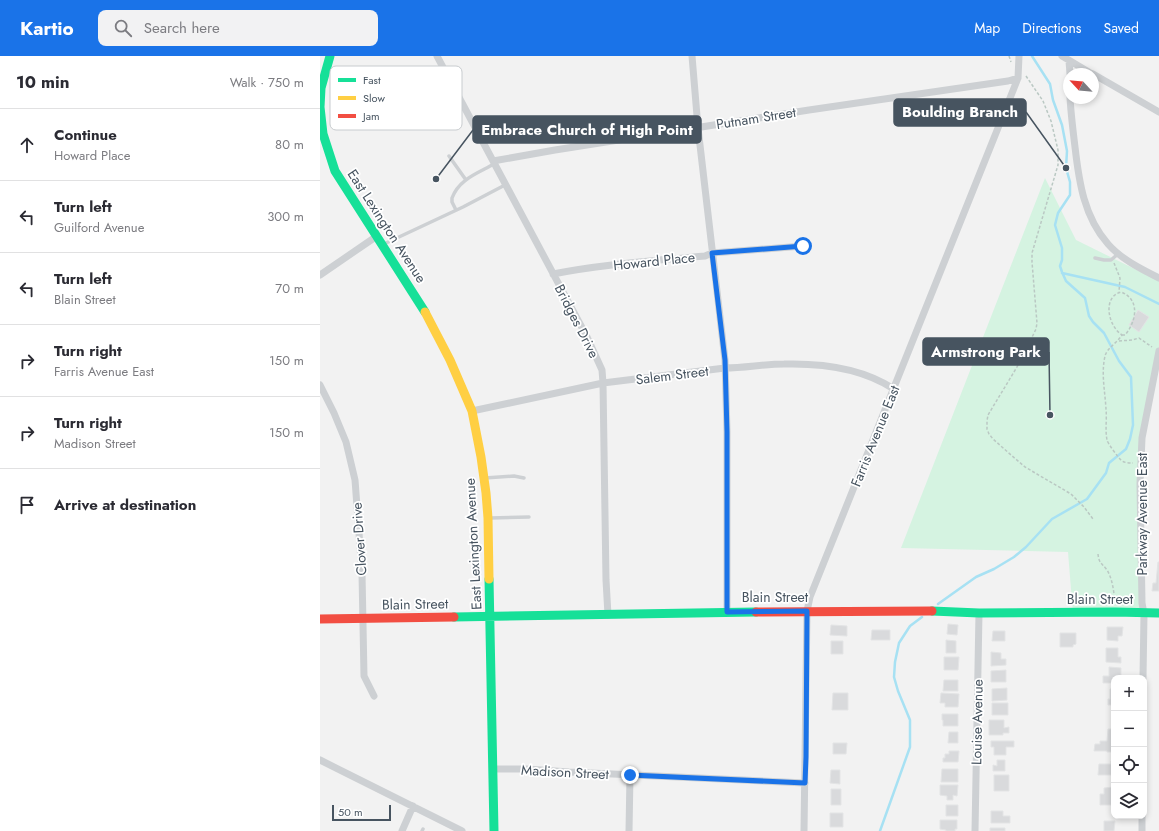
<!DOCTYPE html>
<html lang="en">
<head>
<meta charset="utf-8">
<style>
	body { margin:0; font-family:Jost,sans-serif; background:#f2f2f3; color:#2b2b33 }
	.controls { position:absolute; right:12px; bottom:12px; display:grid; overflow:hidden; border-radius:8px; box-shadow:0 2px 6px #0003 }
	.controls button { width:36px; height:36px; display:grid; place-items:center; padding:0; border:0; border-bottom:1px solid #e1e1e2; background:#fff; color:#2b2b33; font:20px sans-serif }
	.compass { position:absolute; left:743px; top:12px; width:36px; height:36px; border-radius:50%; background:#fff; box-shadow:0 2px 6px #0003; rotate:296deg }
	.scale { position:absolute; left:12px; bottom:10px; width:59px; box-sizing:border-box; padding-left:4px; border:2px solid #475460; border-top:0; font-size:11px; line-height:14px; white-space:nowrap; color:#475460; -webkit-text-stroke:3px #fff; paint-order:stroke }
	.stop { position:absolute; width:12px; height:12px; margin:-9px; border:3px solid #1a73e8; border-radius:50%; background:#fff }
	.stop.end { background:#1a73e8; border-color:#fff; box-shadow:0 1px 4px #0008 }
	.list { margin:0; padding:0; list-style:none }
	h2 { display:flex; justify-content:space-between; align-items:center; height:52px; margin:0; padding:0 16px; font-size:17px }
	h2 small { font-size:13px; font-weight:400; color:#7c7c81 }
	.list li { display:grid; grid-template-columns:26px 1fr auto; gap:12px; align-items:center; box-sizing:border-box; height:72px; padding:0 16px; border-top:1px solid #e1e1e2 }
	.list b { display:block; font-size:15px; white-space:nowrap }
	.list p { margin:0; font-size:13px; white-space:nowrap; color:#7c7c81 }
	.list em { font-size:13px; font-style:normal; color:#7c7c81 }
	.icon { flex:none; width:22px; height:22px; fill:none; stroke:currentColor; stroke-width:2; stroke-linecap:round; stroke-linejoin:round }
	.map { position:relative; flex:none; width:839px; height:775px; overflow:hidden }
	header { display:flex; align-items:center; gap:24px; box-sizing:border-box; height:56px; padding:0 20px; background:#1a73e8; color:#fff }
	header strong { font-size:19px }
	nav { display:flex; gap:22px; margin-inline-start:auto; font-size:14px }
	.search { width:280px; height:36px; background:#f2f2f3; display:flex; align-items:center; gap:10px; box-sizing:border-box; padding:0 14px; border-radius:8px; color:#7c7c81; font-size:15px }
	main { display:flex }
	aside { flex:1; background:#fff }
	.map>svg:first-child { display:block }
	.green { fill:#d5f3e1 }
	.lines { fill:none; stroke-linecap:round; stroke-linejoin:round }
	.stream { stroke:#a7e1f3; stroke-width:2.5 }
	.building { fill:#d9dadc; stroke:#e3e4e5 }
	.path { stroke:#bac8c3; stroke-width:1.5; stroke-dasharray:3 2; stroke-linecap:butt }
	.lane { stroke:#cdd0d3; stroke-width:3.5 }
	.street { stroke:#cdd0d3; stroke-width:7 }
	.fast { stroke:#16e098; stroke-width:9 }
	.slow { stroke:#ffcf43; stroke-width:9 }
	.jam { stroke:#f24e42; stroke-width:9 }
	.route { stroke:#1a73e8; stroke-width:5 }
	.labels { text-anchor:middle; dominant-baseline:central; stroke-width:3.5; stroke-linejoin:round; paint-order:stroke }
	.street-label { font-size:14px; fill:#475460; stroke:#fff }
	.key { fill:#fff; stroke:#c8cccf; stroke-width:1 }
	.key-label { font-size:11px; fill:#475460 }
	.leader { fill:none; stroke:#475460; stroke-width:1.5 }
	.callout-dot { fill:#475460; stroke:#fff; stroke-width:1.5 }
	.callout { fill:#475460; stroke:#475460; stroke-width:1.5 }
	.callout-label { font-size:15px; text-anchor:middle; font-weight:bold; fill:#fff }
</style>
</head>
<body>
<header>
<strong>Kartio</strong>
<div class="search"><svg class="icon" aria-label="search" viewBox="0 0 24 24"><circle cx="10" cy="10" r="6"/><path d="M15 15l6 6"/></svg>Search here</div>
<nav><a>Map</a><a>Directions</a><a>Saved</a></nav>
</header>
<main>
<aside>
<h2>10 min<small>Walk · 750 m</small></h2>
<ul class="list">
<li><svg class="icon" aria-label="ahead" viewBox="0 0 24 24"><path d="M12 20V5M6 11l6-6 6 6"/></svg><div><b>Continue</b><p>Howard Place</p></div><em>80 m</em></li>
<li><svg class="icon" aria-label="left" viewBox="0 0 24 24"><path d="M17 20v-9H6M10 6l-5 5 5 5"/></svg><div><b>Turn left</b><p>Guilford Avenue</p></div><em>300 m</em></li>
<li><svg class="icon" aria-label="left" viewBox="0 0 24 24"><path d="M17 20v-9H6M10 6l-5 5 5 5"/></svg><div><b>Turn left</b><p>Blain Street</p></div><em>70 m</em></li>
<li><svg class="icon" aria-label="right" viewBox="0 0 24 24"><path d="M7 20v-9h11M14 6l5 5-5 5"/></svg><div><b>Turn right</b><p>Farris Avenue East</p></div><em>150 m</em></li>
<li><svg class="icon" aria-label="right" viewBox="0 0 24 24"><path d="M7 20v-9h11M14 6l5 5-5 5"/></svg><div><b>Turn right</b><p>Madison Street</p></div><em>150 m</em></li>
<li><svg class="icon" aria-label="arrive" viewBox="0 0 24 24"><path d="M6 21V4h12l-3 4 3 4H6"/></svg><div><b>Arrive at destination</b></div></li>
</ul>
</aside>
<div class="map">
<svg width="839" height="775" viewBox="0 0 839 775">
	<rect width="100%" height="100%" fill="#f2f2f2"/>
	<path class="green" d="M725 122 756 184 829 220 839 224V295L822 382 824 558H753L748 496 581 492Z"/>
	<g class="lines">
		<path class="stream" d="M742 217 805 231 839 248
			M618 548 656 521 674 513 694 501 706 491 732 463 767 443 786 417 789 407 806 393 810 383 813 369 811 321 799 305 784 277 773 266 769 260 765 242 746 225 742 216 740 210 742 204V192L735 169 738 157 750 139V126L746 112 747 95 742 69 733 44 730 28 712 0
			M560 775 590 691V664L578 635 574 621 575 606 579 587 590 570 602 561"/>
	</g>
	<path class="building" d="M818 254 829 261 819 276 809 269Z
		M838 506H839V535H832L833 527H836Z
		M628 568 638 569 637 579 627 578Z
		M511 569 527 570V580L510 579Z
		M787 571H803L802 580H798V585L787 584Z
		M552 574H570V584H551Z
		M673 575H685V585H672Z
		M740 577H756V588L753 589V591H740Z
		M626 584 636 585V597H626Z
		M511 585H523V598H511Z
		M786 592H798V601H801V607L786 606Z
		M671 596 681 597V603H686V609L671 610Z
		M624 601H639L638 614H624Z
		M789 611 801 612V622H794V627H783V620H789Z
		M686 614V626H671V615Z
		M624 624H638V635H623Z
		M687 632V644L672 645V633Z
		M790 633H794V649H788V643H790Z
		M513 637H528V654H512Z
		M621 637 639 638 638 651H625V647H620Z
		M672 647H688V659H672Z
		M622 658H638V670H623V664H622Z
		M669 664H684V672L689 671V677H683V679H669Z
		M788 673H794V696H787V695H774L775 688H780V685H787Z
		M629 676H638V687H628Z
		M671 685H694V691H686V699H674V691H671Z
		M513 687H527L526 698H513Z
		M629 695H639L638 706H623V702H625V698H629Z
		M677 704H685V715H673V709L677 710Z
		M791 705H794V719H778L779 708H791Z
		M622 713H638V726H621Z
		M511 714H520V728L510 727Z
		M674 719H689V735H674Z
		M620 729H638L637 740 633 739V744H627V740L620 739Z
		M794 731V749H780V738H784V732Z
		M511 733H521V749H511Z
		M626 749H638V760H626Z
		M671 755H683V760H690V767H671Z
		M510 757H523V771H510Z
		M620 764H637V773H635V775H626V774L620 773Z
		M784 765H795L794 775H784Z
		M670 772H685V775H670Z"/>
	<g class="lines">
		<path class="path" d="M689 0 691 6
			M706 20 723 45 731 65 738 94V109L712 197V206L717 267 716 273 700 306 668 359 667 365V373L669 378 673 383 691 399 705 411 751 438 764 451 773 463
			M794 207 800 222 799 236
			M802 279H805C817 265 820 243 801 236 782 241 788 270 802 279 797 287 787 292 785 300 781 318 785 335 786 353 787 363 785 374 787 384 788 388 798 401 801 404 804 407 809 407 813 407
			M799 285 812 284 819 282 832 291
			M778 498C779 508 782 507 787 514 793 524 794 537 795 548"/>
		<path class="lane" d="M129 100 146 124
			M136 154 132 146V142C139 123 158 117 174 108
			M64 188 143 151 185 129
			M775 202 784 204H791L798 198
			M165 422 194 420 204 422
			M170 462 209 461
			M102 775 103 773"/>
		<path class="street" d="M117 0 267 281 282 314 283 327 286 524 288 559
			M372 0 378 72 405 304 407 376V556
			M742 0 772 18
			M749 5 750 18
			M773 18 839 56
			M750 42C751 58 753 75 755 91 759 126 764 161 788 188 801 203 821 213 839 222
			M173 105 235 94 489 54 688 25 698 22
			M233 218C283 208 334 205 385 200L392 197 483 190
			M0 219 57 180
			M0 329 14 357 26 386 35 424 42 517 44 620 54 640
			M152 355 283 327 405 312C425 312 444 308 464 308 501 307 542 312 574 333
			M823 622 824 558 822 547 820 428 822 382 839 295
			M0 704 142 775
			M173 713H207L249 716 485 727
			M82 775 93 750
			M309 775 310 719
			M484 775 487 555 490 541 698 22 699 0
			M655 775 659 557
			M822 775V760"/>
		<path class="fast" d="M10 0 1 32 0 51 3 78 15 115 105 256
			M169 523 174 775
			M612 555 659 557 795 556 839 557
			M134 561 436 556"/>
		<path class="slow" d="M105 256 130 304 152 355 161 401 166 437 168 462 169 523"/>
		<path class="jam" d="M436 556 612 555
			M0 563 134 561"/>
	</g>
	<g class="lines">
		<path class="route" d="M310 719 485 727 486 701 487 555 407 556V376L405 304 392 197 483 190"/>
	</g>
	<g class="labels">
		<g class="street-label">
			<text transform="translate(436 62) rotate(-9)">Putnam Street</text>
			<text transform="translate(67 170) rotate(57)">East Lexington Avenue</text>
			<text transform="translate(334 205) rotate(-6)">Howard Place</text>
			<text transform="translate(257 265) rotate(63)">Bridges Drive</text>
			<text transform="translate(352 319) rotate(-7)">Salem Street</text>
			<text transform="translate(555 380) rotate(-68)">Farris Avenue East</text>
			<text transform="translate(822 458) rotate(-90)">Parkway Avenue East</text>
			<text transform="translate(39 483) rotate(-94)">Clover Drive</text>
			<text transform="translate(153 488) rotate(-93)">East Lexington Avenue</text>
			<text x="455" y="541">Blain Street</text>
			<text x="780" y="543">Blain Street</text>
			<text transform="translate(95 548) rotate(-1)">Blain Street</text>
			<text transform="translate(657 666) rotate(-89)">Louise Avenue</text>
			<text transform="translate(245 716) rotate(3)">Madison Street</text>
		</g>
	</g>
	<rect x="10" y="10" width="132" height="64" rx="6" class="key"/>
	<rect x="18" y="22" width="18" height="4" fill="#16e098"/>
	<rect x="18" y="40" width="18" height="4" fill="#ffcf43"/>
	<rect x="18" y="58" width="18" height="4" fill="#f24e42"/>
	<g class="key-label">
		<text x="43" y="28">Fast</text>
		<text x="43" y="46">Slow</text>
		<text x="43" y="64">Jam</text>
	</g>
	<path class="leader" d="M746 112L706 56M116 123L153 74M730 359L729 296"/>
	<g class="callout-dot">
		<circle cx="746" cy="112" r="4"/>
		<circle cx="116" cy="123" r="4"/>
		<circle cx="730" cy="359" r="4"/>
	</g>
	<g class="callout">
		<rect x="574" y="43" width="132" height="27" rx="4"/>
		<rect x="153" y="60" width="228" height="27" rx="4"/>
		<rect x="603" y="282" width="126" height="27" rx="4"/>
	</g>
	<g class="callout-label">
		<text x="640" y="61">Boulding Branch</text>
		<text x="267" y="79">Embrace Church of High Point</text>
		<text x="666" y="301">Armstrong Park</text>
	</g>
</svg>
<div class="controls">
<button>+</button>
<button>−</button>
<button><svg class="icon" aria-label="locate" viewBox="0 0 24 24"><circle cx="12" cy="12" r="6"/><path d="M12 2v4M12 18v4M2 12h4M18 12h4"/></svg></button>
<button><svg class="icon" aria-label="layers" viewBox="0 0 24 24"><path d="M12 4l9 5-9 5-9-5zM3 14l9 5 9-5"/></svg></button>
</div>
<svg class="compass" viewBox="-18 -18 36 36"><path d="M0-13l5 13h-10z" fill="#e53935"/><path d="M0 13l5-13h-10z" fill="#7c7c81"/></svg>
<div class="scale">50 m</div>
<div class="stop" style="left:483px;top:190px"></div>
<div class="stop end" style="left:310px;top:719px"></div>
</div>
</main>
</body>
</html>
